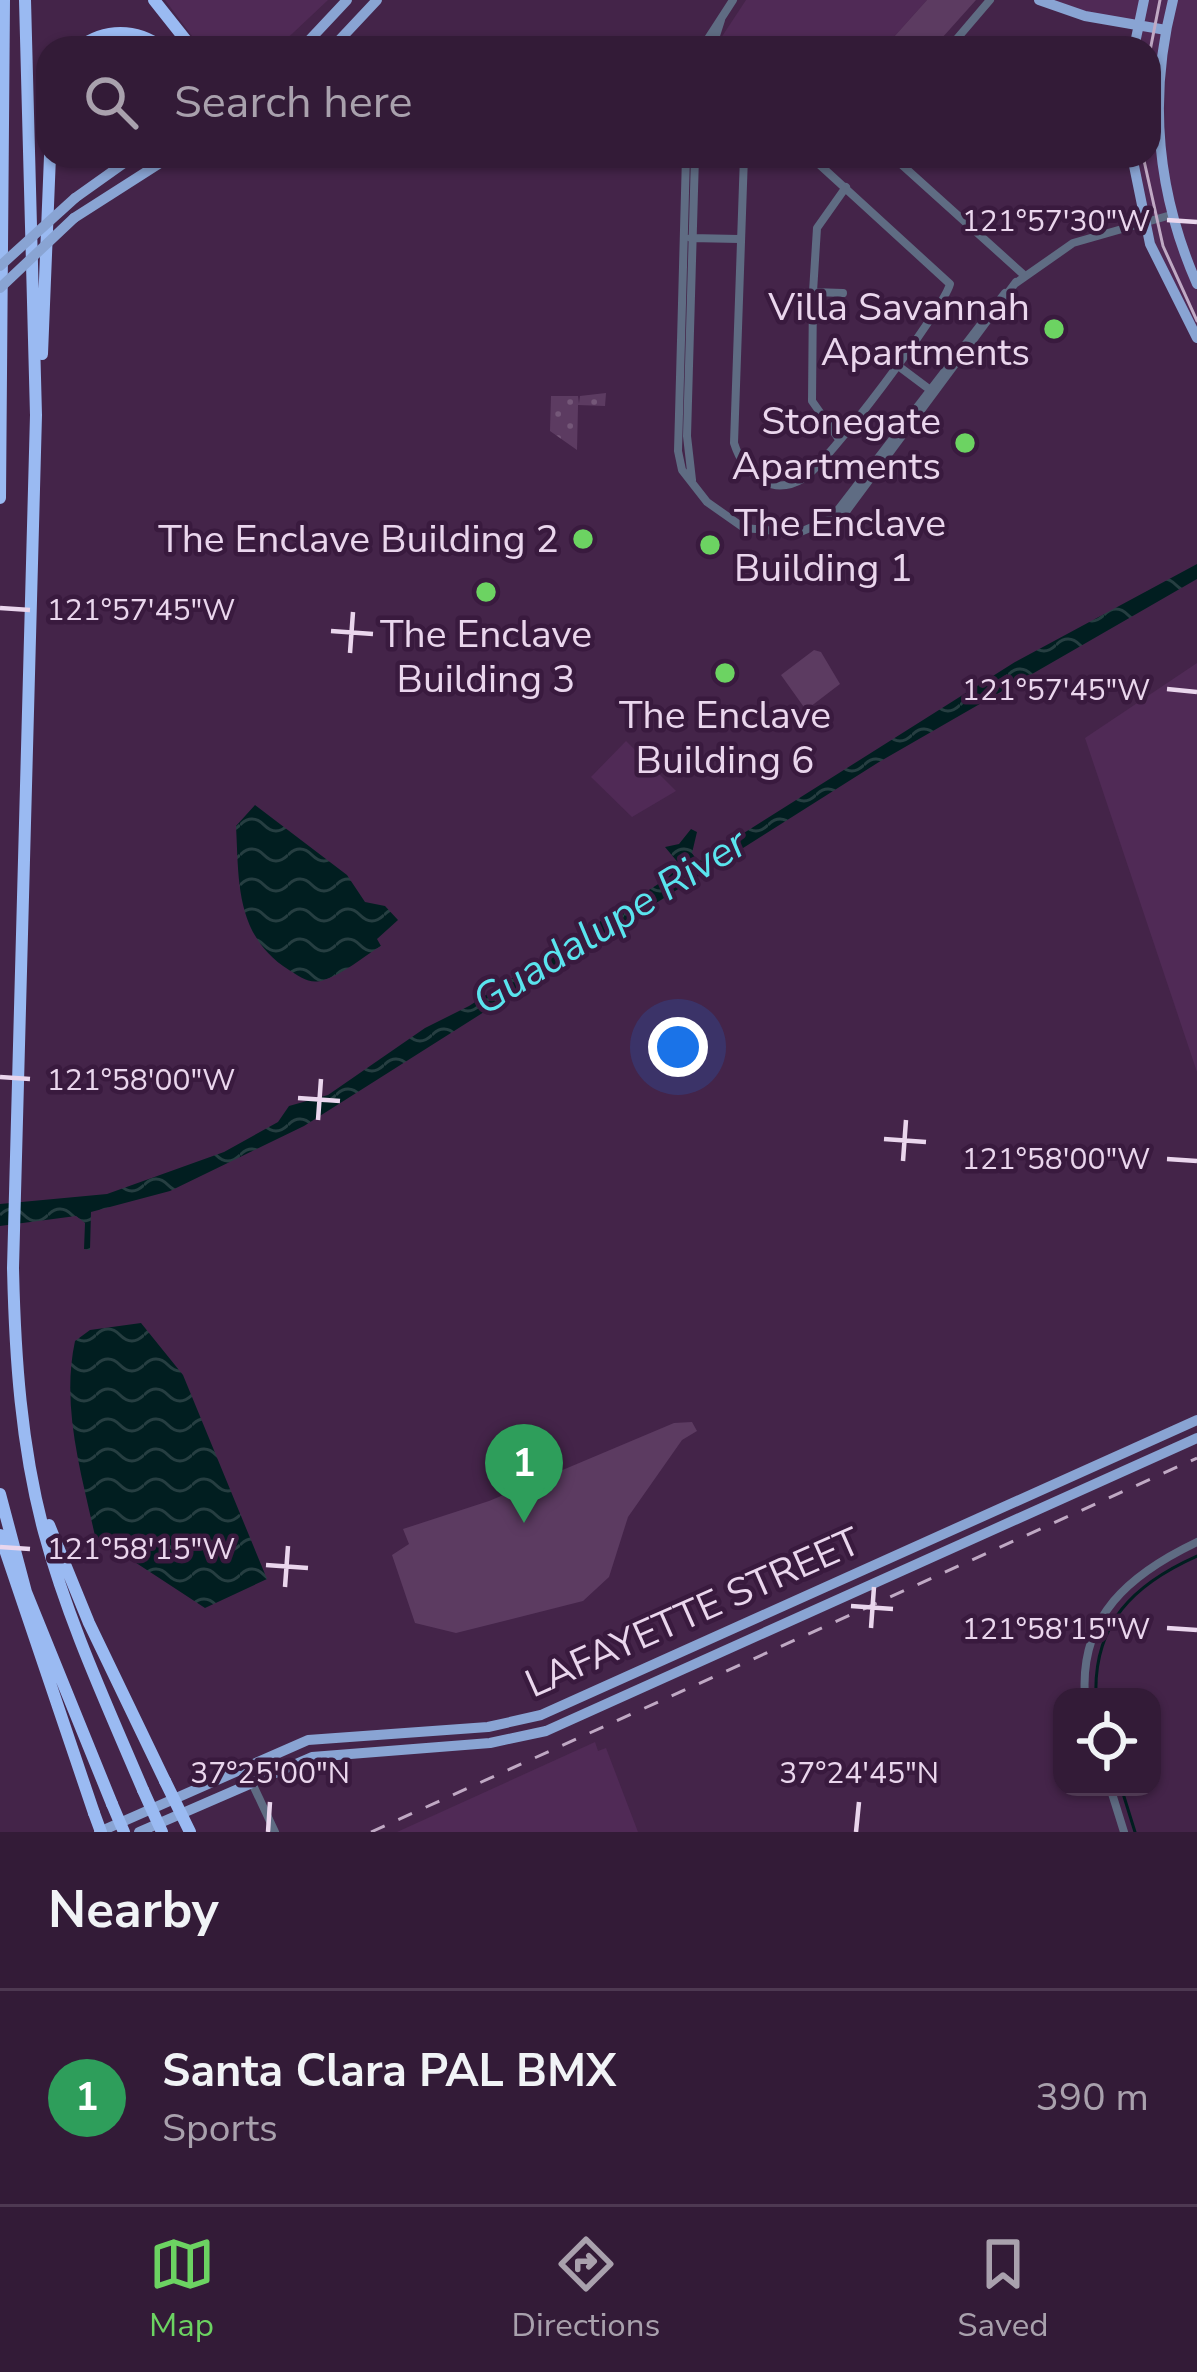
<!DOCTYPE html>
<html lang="en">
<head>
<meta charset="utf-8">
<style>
	body { margin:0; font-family:"Nunito Sans",sans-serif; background:#3e2842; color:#f1f3f6 }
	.controls { position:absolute; right:36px; bottom:36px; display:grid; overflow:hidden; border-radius:24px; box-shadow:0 3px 9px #0004 }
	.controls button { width:108px; height:108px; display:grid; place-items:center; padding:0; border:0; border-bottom:3px solid #4e3952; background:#331b37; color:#f1f3f6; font:60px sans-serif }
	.you { position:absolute; left:678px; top:1047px; width:42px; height:42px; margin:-30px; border:9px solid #fff; border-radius:50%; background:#1a73e8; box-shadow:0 0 0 18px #1a73e833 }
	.badge { display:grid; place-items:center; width:78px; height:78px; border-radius:50%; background:#6cd362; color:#fff; font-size:39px; font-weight:700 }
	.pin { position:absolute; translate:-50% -99px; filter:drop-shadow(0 3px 6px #0008) }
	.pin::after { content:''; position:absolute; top:63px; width:42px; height:36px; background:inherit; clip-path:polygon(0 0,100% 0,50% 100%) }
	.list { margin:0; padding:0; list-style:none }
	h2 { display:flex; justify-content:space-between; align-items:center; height:156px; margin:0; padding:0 48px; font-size:51px }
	h2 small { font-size:39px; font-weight:400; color:#a9a1ad }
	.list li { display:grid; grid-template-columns:78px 1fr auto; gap:36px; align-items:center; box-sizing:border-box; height:216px; padding:0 48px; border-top:3px solid #4e3952 }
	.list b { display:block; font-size:45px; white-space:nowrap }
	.list p { margin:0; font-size:39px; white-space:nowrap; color:#a9a1ad }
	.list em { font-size:39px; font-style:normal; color:#a9a1ad }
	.icon { flex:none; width:66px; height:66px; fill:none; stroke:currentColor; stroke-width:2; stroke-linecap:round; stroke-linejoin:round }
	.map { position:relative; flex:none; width:1197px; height:1832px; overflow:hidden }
	.search { position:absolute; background:#331b37; box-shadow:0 3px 9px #0004; left:36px; right:36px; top:36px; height:132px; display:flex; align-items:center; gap:30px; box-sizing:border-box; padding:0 42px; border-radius:36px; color:#a9a1ad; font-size:45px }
	.sheet { height:372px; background:#331b37 }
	nav { display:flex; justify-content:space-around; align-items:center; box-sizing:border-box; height:168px; border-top:3px solid #4e3952; background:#331b37; font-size:33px; color:#a9a1ad }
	nav a { display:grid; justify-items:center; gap:6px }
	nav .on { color:#6cd362 }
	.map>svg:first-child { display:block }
	.built { fill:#502a56 }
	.grass { fill:url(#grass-dots) }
	.green { fill:#5c3b61 }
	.water { fill:url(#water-waves) }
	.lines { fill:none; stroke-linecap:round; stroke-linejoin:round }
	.stream { stroke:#011e20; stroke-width:3 }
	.minor { stroke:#5f6c83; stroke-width:8 }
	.major { stroke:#89a4d3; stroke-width:10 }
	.highway { stroke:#9abaf2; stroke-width:12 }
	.tram { stroke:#c0a9c4; stroke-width:3 }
	.rail { stroke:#c0a9c4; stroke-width:3; stroke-dasharray:15 15; stroke-linecap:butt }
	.major-bridge { stroke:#89a4d3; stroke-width:10 }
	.highway-bridge { stroke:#9abaf2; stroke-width:12 }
	.ticks { fill:none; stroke:#ead6ed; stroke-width:4.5 }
	.poi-dot { fill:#6cd362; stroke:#391a3e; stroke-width:4.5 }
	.labels { text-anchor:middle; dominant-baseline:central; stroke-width:9; stroke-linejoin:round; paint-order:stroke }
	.poi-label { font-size:39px; fill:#ead6ed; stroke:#391a3e; text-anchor:end }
	.street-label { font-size:39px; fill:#ead6ed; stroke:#391a3e }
	.water-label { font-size:42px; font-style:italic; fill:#5ae4ee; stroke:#391a3e }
	.ticks-label { font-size:30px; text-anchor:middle; fill:#ead6ed; stroke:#391a3e; stroke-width:9; stroke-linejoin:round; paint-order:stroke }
</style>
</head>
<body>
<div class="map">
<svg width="1197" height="1832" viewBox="0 0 1197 1832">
	<defs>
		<pattern id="grass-dots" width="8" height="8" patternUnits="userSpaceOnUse" patternTransform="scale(3)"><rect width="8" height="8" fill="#5c3b61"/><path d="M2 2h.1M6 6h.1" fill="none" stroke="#745778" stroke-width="1.8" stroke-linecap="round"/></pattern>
		<pattern id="water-waves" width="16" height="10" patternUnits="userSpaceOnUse" patternTransform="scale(3)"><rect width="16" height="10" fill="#011e20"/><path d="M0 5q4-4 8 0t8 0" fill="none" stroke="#263e41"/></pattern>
	</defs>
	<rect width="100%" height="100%" fill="#442449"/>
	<path class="built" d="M165 0H328L277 48H201Z
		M746 0H927L884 48H742L721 38Z
		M1039 0H1197V335L1162 275 1132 156H1149V48H1134L1138 27Z
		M1197 663V1072L1085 738Z
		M626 741 676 791 632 817 591 777Z
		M595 1742 598 1751 606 1748 638 1832H397Z"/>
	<path class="grass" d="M606 393 605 406 578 405 577 450 550 431 551 396H578L579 404 580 396Z"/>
	<path class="green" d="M927 0H976L933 48H884Z
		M814 650 821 652 840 684 806 710 781 675Z
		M692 1422 697 1431 682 1440 628 1517 609 1577 583 1601 456 1633 415 1623 392 1555 409 1544 403 1529 489 1501 674 1423Z"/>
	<path class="water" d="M1197 564V579L879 762 304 1126 170 1191 91 1212 90 1250 84 1249 85 1223 76 1216 0 1226V1204L107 1194 224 1152 278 1122 289 1106 328 1095 425 1028 469 1006 666 879 680 865 665 847 679 844 691 829 697 832 692 853 698 862 1015 662Z
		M255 805 347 875 365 902 385 906 398 920 377 939 381 946C363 957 343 974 324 980 310 985 300 977 289 970 235 936 239 881 236 826Z
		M141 1323 183 1375 267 1579 205 1608 95 1536C81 1472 61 1406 75 1341L90 1330Z"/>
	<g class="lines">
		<path class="stream" d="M1096 1697C1093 1623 1134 1584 1197 1556
			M1121 1787 1135 1832"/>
		<path class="minor" d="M702 48 733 0
			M712 48 721 20
			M949 48 990 0
			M686 156 678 451 682 470 707 502 744 528 798 533 845 513 1016 282
			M744 156 734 443C744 474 771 498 804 478 827 464 943 310 950 284L810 156
			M892 156 1024 275
			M691 238 739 239
			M1016 283 1073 243 1171 215
			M813 292 843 293
			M897 365 929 389
			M838 438 812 401 813 292 817 228 846 187
			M692 480 687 436 695 156
			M831 519 1005 293
			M1085 1697C1079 1616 1130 1574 1197 1542
			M245 1768 275 1832
			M1110 1787 1124 1832"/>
		<path class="major" d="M1039 0 1085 16 1166 30
			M1173 0C1148 97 1157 193 1197 284
			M302 48 347 0
			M332 48 377 0
			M1134 48 1144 0
			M1132 156 1150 244 1197 338
			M75 198 134 156
			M74 218 171 156
			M99 1832 308 1740 488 1727 541 1715 1197 1420
			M139 1832 312 1757 490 1743 546 1731 1197 1438"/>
		<path class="highway" d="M25 0 36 415 13 1268C15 1357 21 1446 44 1532 68 1621 107 1705 143 1790
			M154 0 192 48
			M78 48C105 28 136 28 163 48
			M42 354 50 156
			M0 498 4 0
			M0 1494 26 1592 112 1804
			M49 1525 89 1623 165 1781
			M0 1535 94 1813"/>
		<path class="tram" d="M1149 56 1160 0
			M1143 156 1163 246 1197 321"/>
		<path class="rail" d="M371 1832 1197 1458"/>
		<path class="major-bridge" d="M0 266 75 198
			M0 288 74 218"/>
		<path class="highway-bridge" d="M165 1781 190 1832
			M143 1790 162 1832
			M112 1804 124 1832
			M94 1813 101 1832"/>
	</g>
	<path class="ticks" d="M1167 220 1197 222M0 608 30 610M331 631 373 634M350 653 353 612M1167 689 1197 692M0 1077 30 1079M298 1098 340 1101M318 1120 321 1079M884 1139 926 1142M1167 1159 1197 1161M903 1161 906 1120M0 1547 30 1549M266 1565 308 1568M285 1587 288 1546M851 1606 893 1609M871 1628 874 1587M1167 1628 1197 1630M268 1832 270 1802M856 1832 859 1802"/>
	<g class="poi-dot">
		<circle cx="1054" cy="329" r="12"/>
		<circle cx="965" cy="443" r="12"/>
		<circle cx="583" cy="539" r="12"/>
		<circle cx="710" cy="545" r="12"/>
		<circle cx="486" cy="592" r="12"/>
		<circle cx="725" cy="673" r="12"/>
	</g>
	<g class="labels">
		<g class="poi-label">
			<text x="1030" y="307">Villa Savannah<tspan x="1030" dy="45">Apartments</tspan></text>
			<text x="941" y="421">Stonegate<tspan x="941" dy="45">Apartments</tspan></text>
			<text x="734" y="523" text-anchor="start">The Enclave<tspan x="734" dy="45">Building 1</tspan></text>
			<text x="559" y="539">The Enclave Building 2</text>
			<text x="486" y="634" text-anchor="middle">The Enclave<tspan x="486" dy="45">Building 3</tspan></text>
			<text x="725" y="715" text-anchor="middle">The Enclave<tspan x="725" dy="45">Building 6</tspan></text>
		</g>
		<g class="street-label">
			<text transform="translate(693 1613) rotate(-24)">LAFAYETTE STREET</text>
		</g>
		<g class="water-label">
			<text transform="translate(610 922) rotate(-32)">Guadalupe River</text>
		</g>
	</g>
	<g class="ticks-label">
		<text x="1056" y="231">121°57'30"W</text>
		<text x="141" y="620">121°57'45"W</text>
		<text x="1056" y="700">121°57'45"W</text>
		<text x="141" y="1090">121°58'00"W</text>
		<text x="1056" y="1169">121°58'00"W</text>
		<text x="141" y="1559">121°58'15"W</text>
		<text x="1056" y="1639">121°58'15"W</text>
		<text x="270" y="1783">37°25'00"N</text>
		<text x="859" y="1783">37°24'45"N</text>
	</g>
</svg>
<div class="controls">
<button><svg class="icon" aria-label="locate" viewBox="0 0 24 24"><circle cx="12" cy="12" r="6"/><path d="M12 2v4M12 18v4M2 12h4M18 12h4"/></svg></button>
</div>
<div class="you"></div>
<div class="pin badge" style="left:524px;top:1523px;background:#2e9e5b">1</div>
<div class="search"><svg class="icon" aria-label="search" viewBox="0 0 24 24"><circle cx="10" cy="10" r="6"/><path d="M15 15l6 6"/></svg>Search here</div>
</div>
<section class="sheet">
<h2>Nearby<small></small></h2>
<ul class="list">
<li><span class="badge" style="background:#2e9e5b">1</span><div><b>Santa Clara PAL BMX</b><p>Sports</p></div><em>390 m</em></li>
</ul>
</section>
<nav>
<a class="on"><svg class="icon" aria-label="map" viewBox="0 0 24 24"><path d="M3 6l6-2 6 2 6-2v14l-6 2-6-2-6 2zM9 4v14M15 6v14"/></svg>Map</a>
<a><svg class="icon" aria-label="directions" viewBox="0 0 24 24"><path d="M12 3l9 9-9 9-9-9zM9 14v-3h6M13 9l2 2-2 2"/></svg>Directions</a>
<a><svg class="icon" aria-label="saved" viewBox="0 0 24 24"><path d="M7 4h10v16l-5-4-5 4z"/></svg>Saved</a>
</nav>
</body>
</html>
